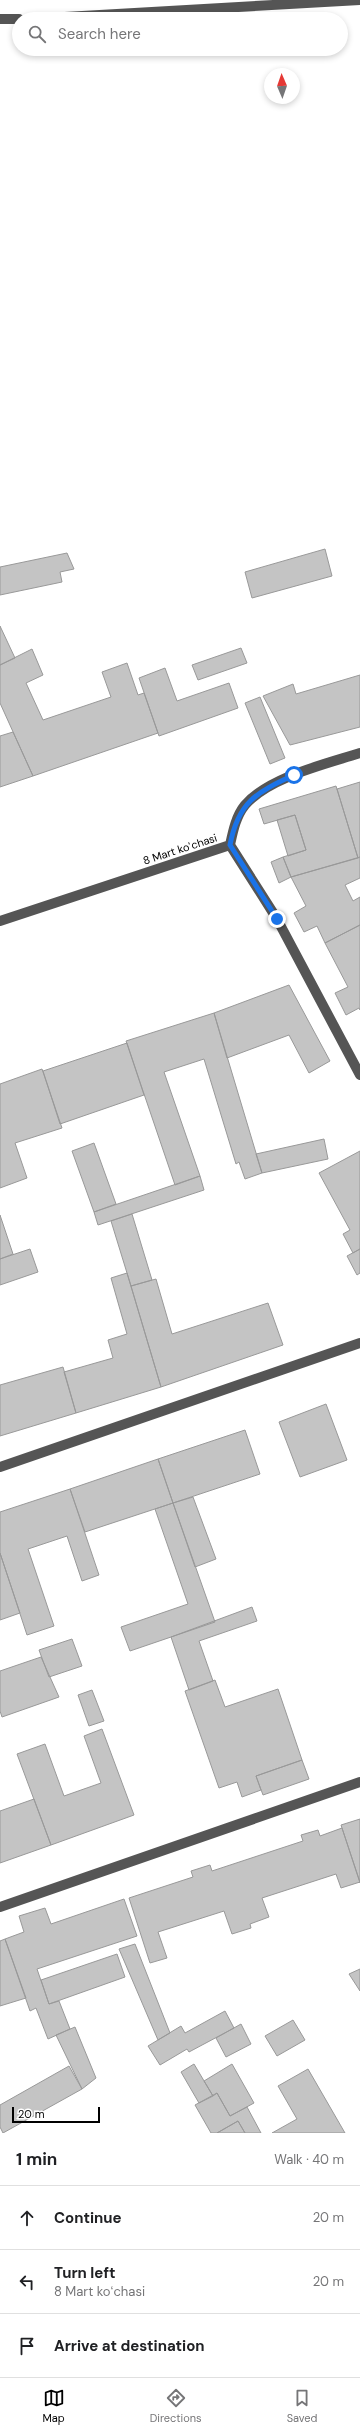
<!DOCTYPE html>
<html lang="en">
<head>
<meta charset="utf-8">
<style>
	body { margin:0; font-family:"DM Sans",sans-serif; background:#f6f6f6; color:#202124 }
	.compass { position:absolute; left:264px; top:68px; width:36px; height:36px; border-radius:50%; background:#fff; box-shadow:0 2px 6px #0003; rotate:358deg }
	.scale { position:absolute; left:12px; bottom:10px; width:88px; box-sizing:border-box; padding-left:4px; border:2px solid #000; border-top:0; font-size:11px; line-height:14px; white-space:nowrap; color:#000; -webkit-text-stroke:3px #fff; paint-order:stroke }
	.stop { position:absolute; width:12px; height:12px; margin:-9px; border:3px solid #1a73e8; border-radius:50%; background:#fff }
	.stop.end { background:#1a73e8; border-color:#fff; box-shadow:0 1px 4px #0008 }
	.list { margin:0; padding:0; list-style:none }
	h2 { display:flex; justify-content:space-between; align-items:center; height:52px; margin:0; padding:0 16px; font-size:17px }
	h2 small { font-size:13px; font-weight:400; color:#757577 }
	.list li { display:grid; grid-template-columns:26px 1fr auto; gap:12px; align-items:center; box-sizing:border-box; height:64px; padding:0 16px; border-top:1px solid #e0e0e0 }
	.list b { display:block; font-size:15px; white-space:nowrap }
	.list p { margin:0; font-size:13px; white-space:nowrap; color:#757577 }
	.list em { font-size:13px; font-style:normal; color:#757577 }
	.icon { flex:none; width:22px; height:22px; fill:none; stroke:currentColor; stroke-width:2; stroke-linecap:round; stroke-linejoin:round }
	.map { position:relative; flex:none; width:360px; height:2133px; overflow:hidden }
	.search { position:absolute; background:#fff; box-shadow:0 2px 6px #0003; left:12px; right:12px; top:12px; height:44px; display:flex; align-items:center; gap:10px; box-sizing:border-box; padding:0 14px; border-radius:22px; color:#757577; font-size:15px }
	.sheet { height:244px; background:#fff }
	nav { display:flex; justify-content:space-around; align-items:center; box-sizing:border-box; height:56px; border-top:1px solid #e0e0e0; background:#fff; font-size:11px; color:#757577 }
	nav a { display:grid; justify-items:center; gap:2px }
	nav .on { color:#000 }
	.map>svg:first-child { display:block }
	.building { fill:#c4c4c4; stroke:#999 }
	.lines { fill:none; stroke-linecap:round; stroke-linejoin:round }
	.minor { stroke:#555; stroke-width:10 }
	.route { stroke:#1a73e8; stroke-width:5 }
	.labels { text-anchor:middle; dominant-baseline:central; stroke-width:3; stroke-linejoin:round; paint-order:stroke }
	.street-label { font-size:11px; fill:#000; stroke:#fff }
</style>
</head>
<body>
<div class="map">
<svg width="360" height="2133" viewBox="0 0 360 2133">
	<rect width="100%" height="100%" fill="#fff"/>
	<path class="building" d="M325 549 332 576 252 598 245 572Z
		M67 553 74 569 60 572 62 582 0 595V567Z
		M0 626 15 658 0 665Z
		M241 648 247 663 198 680 192 665Z
		M32 649 43 675 26 683 43 720 111 697 102 672 127 663 138 695 144 693 158 733 33 776 0 703V665Z
		M165 668 177 701 229 683 238 708 159 736 139 678Z
		M360 675V727L290 745 263 696 293 684 296 694Z
		M260 697 285 758 270 764 245 703Z
		M13 732 33 776 0 787V736Z
		M360 782V857L358 858 337 789Z
		M336 786 358 858 291 877 283 857 306 850 295 815 264 824 259 809Z
		M295 815 306 850 288 856 277 820Z
		M283 857 291 877 279 883 271 862Z
		M360 857V878L345 885 353 901 360 897V925L325 943 317 926 304 932 294 913 306 906 291 877Z
		M360 925V1010L359 1008 346 1015 335 993 348 987 325 943Z
		M289 985 330 1061 309 1073 289 1035 227 1058 214 1013Z
		M214 1013 262 1173 245 1179 239 1162 236 1164 204 1059 164 1072 200 1176 175 1185 126 1041Z
		M127 1043 144 1095 60 1124 43 1071Z
		M42 1069 62 1128 15 1143 27 1178 0 1188V1084Z
		M324 1139 328 1159 262 1173 256 1154Z
		M94 1143 116 1204 94 1212 72 1151Z
		M360 1151V1249L353 1253 343 1234 350 1230 319 1173Z
		M200 1176 204 1190 98 1225 94 1212Z
		M132 1214 152 1280 131 1286 111 1221Z
		M0 1215 13 1254 0 1259Z
		M30 1249 38 1272 0 1285V1259Z
		M360 1249V1273L357 1275 347 1256Z
		M127 1273 161 1387 76 1413 64 1372 113 1358 108 1340 127 1334 111 1278Z
		M156 1279 172 1334 268 1303 283 1345 161 1387 131 1286Z
		M63 1367 76 1413 0 1436V1385Z
		M326 1404 347 1460 300 1477 279 1422Z
		M245 1430 260 1474 173 1503 158 1459Z
		M158 1459 173 1503 85 1532 70 1489Z
		M70 1489 99 1575 82 1581 67 1536 28 1549 54 1626 27 1635 0 1553V1512Z
		M193 1497 216 1559 195 1567 173 1503Z
		M173 1503 215 1622 130 1651 121 1627 188 1604 155 1509Z
		M0 1553 20 1613 0 1620Z
		M252 1607 257 1621 199 1641 213 1681 189 1690 171 1637Z
		M72 1639 82 1666 49 1677 39 1650Z
		M41 1657 59 1697 2 1717 0 1711V1671Z
		M215 1680 225 1707 278 1689 302 1760 256 1776 261 1790 242 1797 237 1782 219 1788 185 1691Z
		M92 1690 104 1721 89 1726 78 1695Z
		M102 1729 134 1815 51 1845 17 1754 45 1744 64 1796 101 1783 84 1736Z
		M302 1760 309 1779 263 1795 256 1776Z
		M34 1799 51 1845 0 1863V1811Z
		M360 1819V1883L341 1825Z
		M342 1828 360 1882 341 1888 336 1874 262 1898 269 1917 250 1924 251 1928 232 1934 224 1911 158 1932 167 1958 150 1963 129 1898 193 1877 191 1871 210 1865 212 1871 303 1841 301 1835 318 1830 320 1836Z
		M124 1899 137 1936 37 1969 49 2004 59 2001 70 2029 48 2039 36 2008 30 2011 5 1939 24 1932 19 1916 45 1908 51 1924Z
		M5 1939 26 1998 0 2006V1941Z
		M135 1944 170 2033 158 2040 119 1949Z
		M117 1954 125 1977 49 2004 41 1980Z
		M360 1969V1991L349 1974Z
		M225 2011 234 2028 189 2052 187 2049 160 2065 148 2046 181 2026 185 2033Z
		M293 2020 305 2040 277 2056 265 2036Z
		M241 2024 251 2044 226 2057 216 2038Z
		M75 2027 96 2078 82 2089 56 2035Z
		M194 2064 213 2096 199 2103 181 2072Z
		M232 2064 254 2103 230 2116 217 2093 213 2096 204 2081Z
		M69 2066 82 2089 3 2133 0 2127V2105Z
		M308 2069 345 2133H272L297 2119 278 2086Z
		M217 2093 230 2116 247 2107 261 2133H245L238 2121 217 2133H211L195 2105Z
		M238 2121 245 2133H217Z"/>
	<g class="lines">
		<path class="minor" d="M0 19H19
			M30 19 360 0
			M230 845 277 919 360 1075
			M230 845C233 831 236 816 245 805 269 777 326 764 360 753
			M0 921 230 845
			M0 1467 360 1343
			M0 1907 360 1782"/>
	</g>
	<g class="lines">
		<path class="route" d="M277 919 230 845C238 802 257 792 294 775"/>
	</g>
	<g class="labels">
		<g class="street-label">
			<text transform="translate(180 849) rotate(-18)">8 Mart koʻchasi</text>
		</g>
	</g>
</svg>
<svg class="compass" viewBox="-18 -18 36 36"><path d="M0-13l5 13h-10z" fill="#e53935"/><path d="M0 13l5-13h-10z" fill="#757577"/></svg>
<div class="scale">20 m</div>
<div class="stop" style="left:294px;top:775px"></div>
<div class="stop end" style="left:277px;top:919px"></div>
<div class="search"><svg class="icon" aria-label="search" viewBox="0 0 24 24"><circle cx="10" cy="10" r="6"/><path d="M15 15l6 6"/></svg>Search here</div>
</div>
<section class="sheet">
<h2>1 min<small>Walk · 40 m</small></h2>
<ul class="list">
<li><svg class="icon" aria-label="ahead" viewBox="0 0 24 24"><path d="M12 20V5M6 11l6-6 6 6"/></svg><div><b>Continue</b></div><em>20 m</em></li>
<li><svg class="icon" aria-label="left" viewBox="0 0 24 24"><path d="M17 20v-9H6M10 6l-5 5 5 5"/></svg><div><b>Turn left</b><p>8 Mart koʻchasi</p></div><em>20 m</em></li>
<li><svg class="icon" aria-label="arrive" viewBox="0 0 24 24"><path d="M6 21V4h12l-3 4 3 4H6"/></svg><div><b>Arrive at destination</b></div></li>
</ul>
</section>
<nav>
<a class="on"><svg class="icon" aria-label="map" viewBox="0 0 24 24"><path d="M3 6l6-2 6 2 6-2v14l-6 2-6-2-6 2zM9 4v14M15 6v14"/></svg>Map</a>
<a><svg class="icon" aria-label="directions" viewBox="0 0 24 24"><path d="M12 3l9 9-9 9-9-9zM9 14v-3h6M13 9l2 2-2 2"/></svg>Directions</a>
<a><svg class="icon" aria-label="saved" viewBox="0 0 24 24"><path d="M7 4h10v16l-5-4-5 4z"/></svg>Saved</a>
</nav>
</body>
</html>
